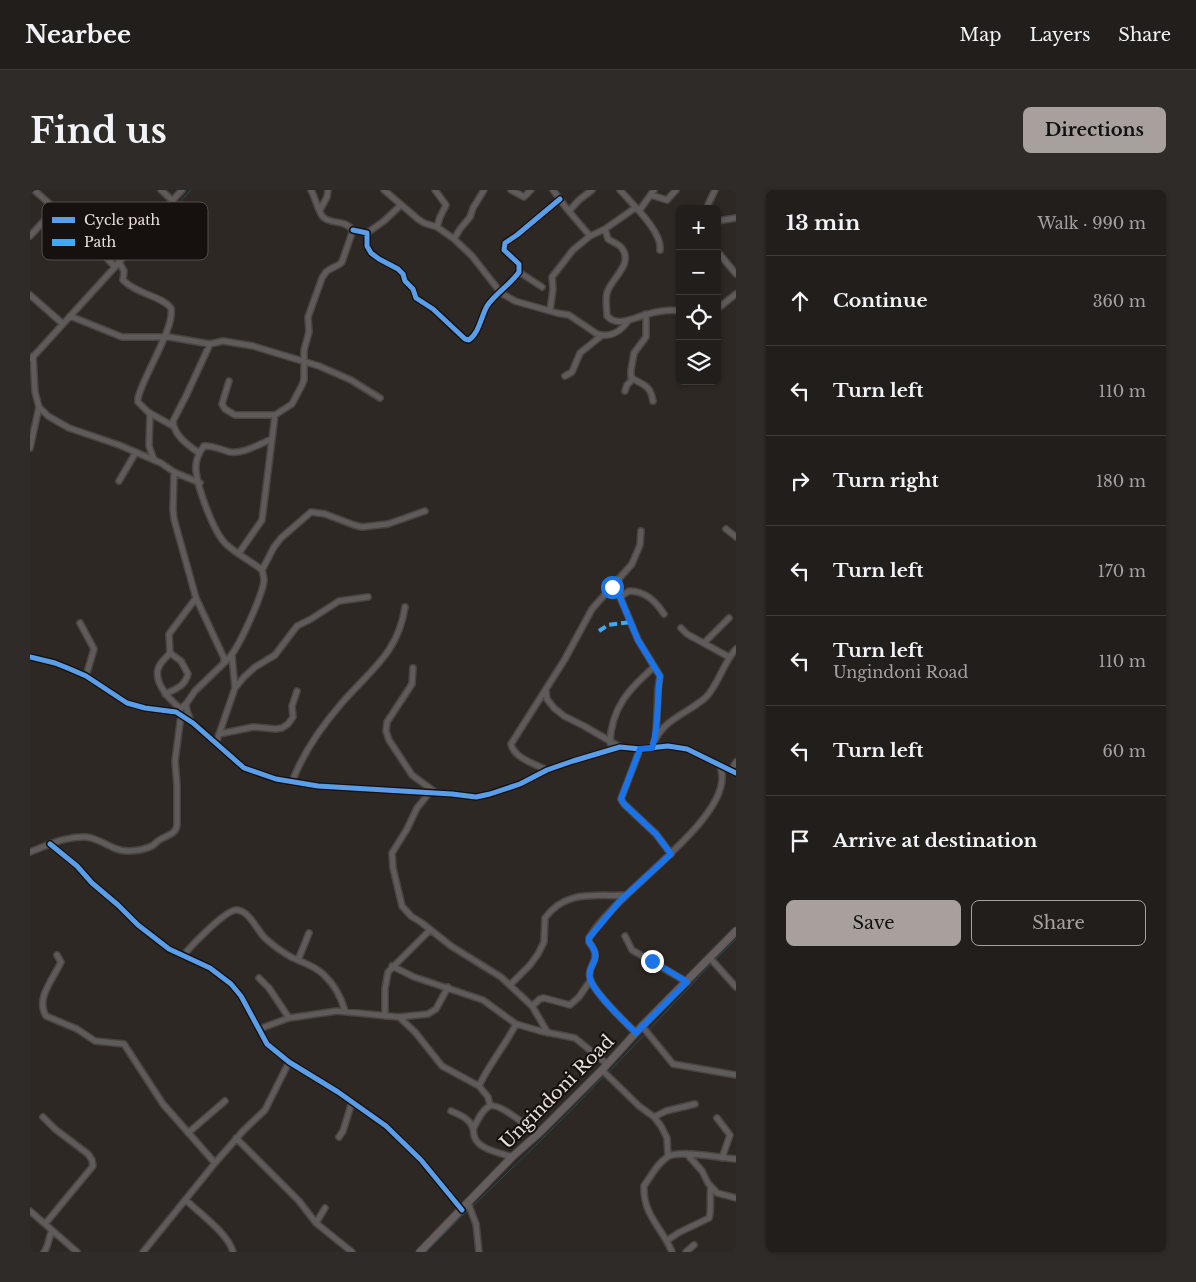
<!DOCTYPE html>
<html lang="en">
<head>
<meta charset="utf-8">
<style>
	body { margin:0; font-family:"Libre Baskerville",serif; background:#2e2b28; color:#f1f3f6 }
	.controls { position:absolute; right:15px; top:15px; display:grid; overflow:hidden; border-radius:8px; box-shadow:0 1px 4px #0004 }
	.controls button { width:45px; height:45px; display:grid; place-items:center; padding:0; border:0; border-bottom:1px solid #3f3c3a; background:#221e1b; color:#f1f3f6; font:25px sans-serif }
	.stop { position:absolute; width:15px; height:15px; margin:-11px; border:4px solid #1a73e8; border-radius:50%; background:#fff }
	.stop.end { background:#1a73e8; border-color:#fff; box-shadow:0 1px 5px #0008 }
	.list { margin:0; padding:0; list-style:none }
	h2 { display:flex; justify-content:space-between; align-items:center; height:65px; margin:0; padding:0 20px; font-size:21px }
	h2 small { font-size:16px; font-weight:400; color:#a2a2a3 }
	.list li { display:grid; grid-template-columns:32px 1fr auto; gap:15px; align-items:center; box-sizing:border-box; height:90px; padding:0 20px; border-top:1px solid #3f3c3a }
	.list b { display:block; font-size:19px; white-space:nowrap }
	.list p { margin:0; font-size:16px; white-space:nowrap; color:#a2a2a3 }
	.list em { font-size:16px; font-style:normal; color:#a2a2a3 }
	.actions { display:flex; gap:10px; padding:15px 20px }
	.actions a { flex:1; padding:11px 0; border:1px solid #a7a09c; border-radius:8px; text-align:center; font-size:18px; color:#a7a09c }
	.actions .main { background:#a7a09c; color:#111 }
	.icon { flex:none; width:28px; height:28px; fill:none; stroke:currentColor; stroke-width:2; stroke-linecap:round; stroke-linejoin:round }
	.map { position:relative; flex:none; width:706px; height:1062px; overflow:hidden; border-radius:8px }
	header { display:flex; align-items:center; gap:30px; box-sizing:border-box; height:70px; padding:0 25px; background:#221e1b; border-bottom:1px solid #3f3c3a }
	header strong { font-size:24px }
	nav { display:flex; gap:28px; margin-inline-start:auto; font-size:18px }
	.intro { display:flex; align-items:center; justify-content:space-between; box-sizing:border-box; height:120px; padding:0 30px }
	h1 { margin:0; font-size:35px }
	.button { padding:12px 22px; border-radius:8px; background:#a7a09c; color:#111; font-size:18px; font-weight:700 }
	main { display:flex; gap:30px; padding:0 30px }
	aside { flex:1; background:#221e1b; border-radius:8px; box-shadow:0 1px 4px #0004 }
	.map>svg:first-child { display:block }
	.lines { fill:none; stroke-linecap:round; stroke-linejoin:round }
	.stream { stroke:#274c55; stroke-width:1 }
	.minor-casing { stroke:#4b4542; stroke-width:8 }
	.secondary-casing { stroke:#4b4542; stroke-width:9 }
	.minor { stroke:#605b5b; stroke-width:5 }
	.secondary { stroke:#645e5e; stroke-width:7 }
	.quiet { stroke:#3fa9f5; stroke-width:4; stroke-dasharray:8 4; stroke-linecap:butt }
	.cycleway-casing { stroke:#16110e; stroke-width:8 }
	.cycleway { stroke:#5a9eea; stroke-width:5 }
	.route { stroke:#1a73e8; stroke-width:6 }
	.labels { text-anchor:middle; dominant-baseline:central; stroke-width:4.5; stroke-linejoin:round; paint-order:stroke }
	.street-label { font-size:18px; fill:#e8e0dc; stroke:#16110e }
	.key { fill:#16110e; stroke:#554f4c; stroke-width:1 }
	.key-label { font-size:14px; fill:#e8e0dc }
</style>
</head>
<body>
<header>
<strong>Nearbee</strong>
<nav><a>Map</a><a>Layers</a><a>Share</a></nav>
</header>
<div class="intro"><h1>Find us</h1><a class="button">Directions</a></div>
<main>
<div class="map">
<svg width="706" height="1062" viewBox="0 0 706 1062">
	<rect width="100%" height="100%" fill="#2e2824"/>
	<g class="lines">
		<path class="stream" d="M161 0 148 14 176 48
			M685 770 706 749
			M618 841 682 773
			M578 883 615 844
			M441 1018C486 974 532 931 575 885
			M396 1062 438 1020"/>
		<g class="minor-casing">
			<path id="minor" d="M4 0 57 47 85 77
				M131 0 143 11
				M354 0 388 29 394 33 407 37 424 49 442 66 471 103 485 111 527 123 539 125 567 144C581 148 590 142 598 131
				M405 0 416 15 410 27 407 37
				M481 0 494 7 501 0
				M523 0 537 19 560 46 575 39 605 18
				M590 0C601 13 633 42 630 60
				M621 5 637 10 646 0
				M676 19 685 0
				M290 20 297 7 298 0
				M539 21 549 10 562 0
				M609 21 624 0
				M687 31 706 28
				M575 39 578 49C582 52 587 53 591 57 605 74 581 88 577 103 575 110 577 118 577 126 588 138 605 127 618 124 629 121 639 119 650 121
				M323 40 337 43V56L341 63 349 69 368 79 373 84 375 91 383 99 386 108 403 119 435 149 439 150C449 143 451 127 457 116 465 104 480 95 489 82V74L474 60 475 53 487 45 530 9
				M337 43 354 31 371 15
				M0 46 25 19
				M424 49 430 39 440 27 443 18 454 0
				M687 61 706 84
				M89 72 94 81 93 90C108 105 130 105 141 118 145 138 113 186 108 208V212L118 222 143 236
				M489 82 512 97
				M0 105 33 134
				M687 119 706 104
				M520 121 523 99 522 87 543 60 560 46
				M616 124V147L604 163 601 180V187C612 196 620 193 623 211
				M40 126 92 147H139L180 154 193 151 223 156 289 176 321 190 350 208
				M3 166 5 202 9 217 18 226 39 238 89 255 131 273 144 282 170 293
				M1 169 85 77 121 34 152 0
				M535 186 542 182 550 163 571 146
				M199 191 192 214 195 219 205 225H245L262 214 272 195 274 190V160L279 142 278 127 292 88 296 82C301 77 308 77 312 72L323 40C314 29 302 35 293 27 288 21 285 7 281 0
				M595 201 597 195 603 189
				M120 223 119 256 124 270
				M0 258 9 217
				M169 263C158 255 144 246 143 231L156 206 180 154
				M144 282 143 319 144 329 166 408 194 468V473L165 501 156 514 146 522
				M89 291 106 262
				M696 339 706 347
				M209 363 232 330 245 225
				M232 380 244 357 251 348 281 322 295 324 324 335 332 337 358 334 395 321
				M582 397 590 407 608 450 630 486 628 499 626 546
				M590 407 599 401C616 401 626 412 634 424
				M50 433 64 459 56 486
				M651 438 657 444 699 467
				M674 453 699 428
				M202 466 205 498
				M0 467 25 473 40 479 56 486 97 513 115 518 146 522 163 533 214 578 246 589 288 596 422 604 446 607 460 604 490 594 517 580 543 571 590 557 610 559 638 556 657 559 706 583
				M194 473C197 470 200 468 202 464 211 452 232 406 234 391 234 387 233 384 232 380 221 371 208 365 197 355 184 344 168 299 166 281 165 273 168 263 174 256 183 255 191 260 200 262 214 264 229 254 242 249
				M383 478 382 494 357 532 356 541 359 550 382 585 405 602
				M516 500 517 509 524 518 534 526 554 536 590 557
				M135 504C146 499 155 496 158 484L151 471 140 463
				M156 514 157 521 161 531
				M151 519C141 511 124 494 128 479 130 472 136 468 140 463L139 444 166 408
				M189 544 223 537 246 539 252 538 258 534 263 527 262 516 267 501
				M186 553 205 498 214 487 225 477 245 465 267 436 281 429 309 411 338 407
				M580 553C581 518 599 499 624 477
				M622 557C632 529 654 526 675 508 687 498 693 473 706 459
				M610 559 591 609 594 614 626 644 641 664
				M517 580C505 574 484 568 481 554L535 469 562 419 602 374 610 355 611 341
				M701 580 706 572
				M262 592C273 563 291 537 311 514 339 481 368 464 375 417
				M400 602 387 618 377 639 362 663 363 678 372 716 381 726 392 733 421 756 471 787 502 816 518 843
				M20 654 47 676 62 693 88 715 108 735 139 759 180 778 201 794 211 806 237 854 259 872 308 902 356 936 391 970 432 1020
				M0 662C18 655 36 646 56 647 66 648 75 654 84 658 95 663 111 661 122 656 125 654 128 650 131 649 138 645 146 644 147 635V595L145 571 151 525
				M595 746 602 760 657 792
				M27 765 31 772C24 788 5 808 16 826L47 839 65 851 94 854 133 914 185 973
				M153 766C161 756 196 719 207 720 220 721 227 741 236 749 244 756 252 762 261 767 273 773 284 775 294 785 305 795 311 807 315 821
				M680 768 706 797
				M268 770 279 743
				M362 776 384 787 453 810 486 834 510 841 545 848 577 874
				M229 788 239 798 259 828
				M480 795 500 775 508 764 514 752 515 728C536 699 565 707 596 705
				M502 816 510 809 514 808 540 815 549 807 560 791
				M355 826V799L358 782 400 740
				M369 827 385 842 412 876 449 896
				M612 836 643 874 706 885
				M229 839 259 828 307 821 369 827 398 824 406 819 418 797
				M606 843C595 832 563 802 560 788 556 774 574 771 559 752V748C583 704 695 634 692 586 692 583 691 579 690 575
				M572 880 609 916 624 927 631 936 637 948 638 966
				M460 915 458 907 449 896C459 874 475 856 486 834
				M421 921C430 925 439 928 443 938 444 942 443 946 446 950 452 960 471 963 482 967
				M13 927 25 939 58 964 62 970 63 976 15 1034
				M624 927 636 921 665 914
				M687 928 700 945 692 968
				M443 939C447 932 452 919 460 916 469 912 499 938 508 944
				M158 943 195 911
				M309 947 313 941 322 912
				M206 948 269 1011 286 1033 322 1062
				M657 964 672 981 678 993 687 1003 706 1008
				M156 1010C170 1024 198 1043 203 1062
				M438 1013 446 1034 449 1062
				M0 1021 47 1062
				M286 1033 295 1018
				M638 1050 648 1043 679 1028C682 1020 679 1007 681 997
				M14 1062C19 1056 18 1048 22 1041
				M113 1062 185 973 213 941 235 920 259 872
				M642 1062C632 1037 613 1026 614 996 621 986 628 972 639 966 650 960 692 968 706 969
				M656 1062 664 1055"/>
		</g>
		<g class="secondary-casing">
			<path id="secondary" d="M390 1062 482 967 508 944 572 880 612 836 706 741"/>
		</g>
		<use href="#minor" class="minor"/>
		<use href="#secondary" class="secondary"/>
		<path class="quiet" d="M569 441 578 435 601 432"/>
		<g class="cycleway-casing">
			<path id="cycleway" d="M323 40 337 43V56L341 63 349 69 368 79 373 84 375 91 383 99 386 108 403 119 435 149 439 150C449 143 451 127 457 116 465 104 480 95 489 82V74L474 60 475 53 487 45 530 9
				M0 467 25 473 40 479 56 486 97 513 115 518 146 522 163 533 214 578 246 589 288 596 422 604 446 607 460 604 490 594 517 580 543 571 590 557 610 559 638 556 657 559 706 583
				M20 654 47 676 62 693 88 715 108 735 139 759 180 778 201 794 211 806 237 854 259 872 308 902 356 936 391 970 432 1020"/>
		</g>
		<use href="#cycleway" class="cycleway"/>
	</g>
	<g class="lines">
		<path class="route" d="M582 397 590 407 608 450 630 486C627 509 629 537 622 558L610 559 591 609 594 614 626 644 641 664 590 711 559 748V752C575 771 556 774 560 788 563 802 595 832 606 843L657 792 622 771"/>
	</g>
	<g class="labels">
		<g class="street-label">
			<text transform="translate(527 902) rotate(-45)">Ungindoni Road</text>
		</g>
	</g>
	<rect x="12" y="12" width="166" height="58" rx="8" class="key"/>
	<rect x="22" y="27" width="23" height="6" fill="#5a9eea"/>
	<rect x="22" y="49" width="23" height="7" fill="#3fa9f5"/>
	<g class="key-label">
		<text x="54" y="35">Cycle path</text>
		<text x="54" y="57">Path</text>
	</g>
</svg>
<div class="controls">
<button>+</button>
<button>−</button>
<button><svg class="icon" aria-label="locate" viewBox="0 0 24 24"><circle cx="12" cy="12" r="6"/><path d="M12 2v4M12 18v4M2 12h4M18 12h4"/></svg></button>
<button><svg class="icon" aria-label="layers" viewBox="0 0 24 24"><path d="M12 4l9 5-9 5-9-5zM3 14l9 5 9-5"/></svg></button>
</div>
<div class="stop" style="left:582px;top:397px"></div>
<div class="stop end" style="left:622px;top:771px"></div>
</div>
<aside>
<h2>13 min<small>Walk · 990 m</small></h2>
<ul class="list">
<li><svg class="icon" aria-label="ahead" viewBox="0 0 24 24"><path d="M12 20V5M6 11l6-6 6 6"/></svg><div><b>Continue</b></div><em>360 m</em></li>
<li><svg class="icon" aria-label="left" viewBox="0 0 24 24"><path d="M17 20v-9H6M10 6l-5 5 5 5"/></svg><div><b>Turn left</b></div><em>110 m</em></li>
<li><svg class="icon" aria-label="right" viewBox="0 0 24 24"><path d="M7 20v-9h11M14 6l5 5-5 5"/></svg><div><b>Turn right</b></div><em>180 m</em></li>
<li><svg class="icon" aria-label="left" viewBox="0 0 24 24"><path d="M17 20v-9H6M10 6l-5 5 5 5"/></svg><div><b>Turn left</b></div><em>170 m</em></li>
<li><svg class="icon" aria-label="left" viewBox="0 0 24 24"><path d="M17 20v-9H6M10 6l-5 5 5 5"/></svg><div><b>Turn left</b><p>Ungindoni Road</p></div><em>110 m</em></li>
<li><svg class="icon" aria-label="left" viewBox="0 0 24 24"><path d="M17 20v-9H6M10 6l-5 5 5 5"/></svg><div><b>Turn left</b></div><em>60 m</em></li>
<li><svg class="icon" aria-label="arrive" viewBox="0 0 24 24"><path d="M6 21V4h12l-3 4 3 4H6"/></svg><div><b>Arrive at destination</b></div></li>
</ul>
<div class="actions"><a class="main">Save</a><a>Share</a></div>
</aside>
</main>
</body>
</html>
